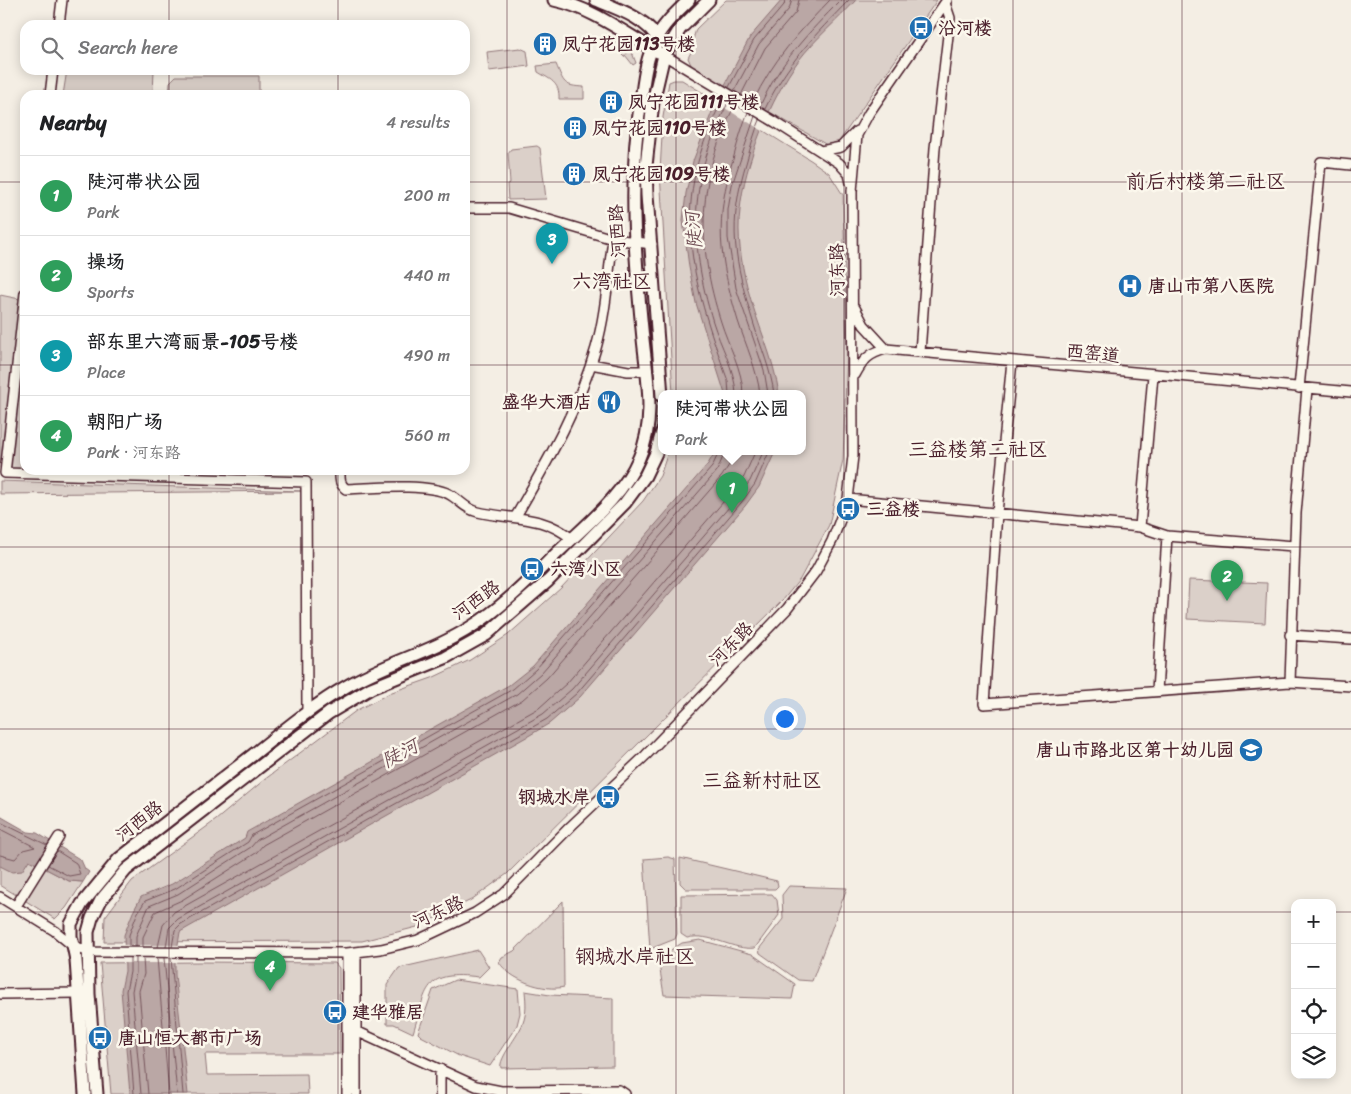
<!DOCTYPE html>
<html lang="en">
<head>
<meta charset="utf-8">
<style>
	body { margin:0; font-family:Sriracha,"LXGW WenKai TC",sans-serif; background:#f2f2f2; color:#202124 }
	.controls { position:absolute; right:15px; bottom:15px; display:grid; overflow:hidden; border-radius:10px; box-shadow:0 2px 12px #0003 }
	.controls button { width:45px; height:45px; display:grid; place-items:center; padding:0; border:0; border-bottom:1px solid #e0e0e0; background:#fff; color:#202124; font:25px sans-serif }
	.you { position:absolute; left:784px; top:718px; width:18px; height:18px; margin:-12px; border:4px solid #fff; border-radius:50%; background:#1a73e8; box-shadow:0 0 0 8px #1a73e833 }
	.badge { display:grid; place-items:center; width:32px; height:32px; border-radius:50%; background:#1f6fb2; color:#fff; font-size:16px; font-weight:700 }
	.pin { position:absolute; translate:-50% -41px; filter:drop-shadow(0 1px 2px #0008) }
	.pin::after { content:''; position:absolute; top:26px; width:18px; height:15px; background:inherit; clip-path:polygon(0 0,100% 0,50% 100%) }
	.popup { position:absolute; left:658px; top:390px; width:148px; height:65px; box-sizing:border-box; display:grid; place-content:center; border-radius:10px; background:#fff; filter:drop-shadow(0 1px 4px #0005); font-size:16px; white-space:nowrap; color:#757577 }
	.popup b { font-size:19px; color:#202124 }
	.popup::after { content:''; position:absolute; left:50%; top:100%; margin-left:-10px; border:10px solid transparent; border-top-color:#fff }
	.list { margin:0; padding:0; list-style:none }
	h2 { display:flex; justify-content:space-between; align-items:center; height:65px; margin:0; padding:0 20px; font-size:21px }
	h2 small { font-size:16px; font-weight:400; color:#757577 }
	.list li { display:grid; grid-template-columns:32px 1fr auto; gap:15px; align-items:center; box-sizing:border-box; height:80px; padding:0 20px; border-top:1px solid #e0e0e0 }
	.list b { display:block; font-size:19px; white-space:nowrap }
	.list p { margin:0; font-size:16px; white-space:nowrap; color:#757577 }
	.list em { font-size:16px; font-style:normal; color:#757577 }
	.icon { flex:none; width:28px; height:28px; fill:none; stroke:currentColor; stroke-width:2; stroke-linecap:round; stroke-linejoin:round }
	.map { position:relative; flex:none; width:1351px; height:1094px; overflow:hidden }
	.search { position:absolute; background:#fff; box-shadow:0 2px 12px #0003; left:20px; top:20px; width:450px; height:55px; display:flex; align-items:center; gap:12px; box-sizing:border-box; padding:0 18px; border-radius:15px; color:#757577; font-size:19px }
	.panel { position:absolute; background:#fff; box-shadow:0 2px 12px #0003; left:20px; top:90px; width:450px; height:385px; border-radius:15px }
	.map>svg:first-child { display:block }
	.green { fill:#dbd0c9; stroke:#92787a }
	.water { fill:#baa7a5; stroke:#8d7174 }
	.pier { fill:#f4eee4 }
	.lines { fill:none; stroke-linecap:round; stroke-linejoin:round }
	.shore { stroke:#77555c; stroke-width:1 }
	.minor-casing { stroke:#4a1f2b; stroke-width:12 }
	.major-casing { stroke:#4a1f2b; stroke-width:15 }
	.minor { stroke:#fbf7ec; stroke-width:9 }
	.major { stroke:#fbf7ec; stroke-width:11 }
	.grid { fill:none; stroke:#4a1f2b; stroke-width:1; stroke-opacity:0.55 }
	.labels { text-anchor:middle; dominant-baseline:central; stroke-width:5; stroke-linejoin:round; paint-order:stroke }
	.poi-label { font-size:18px; font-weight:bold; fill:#4a1f2b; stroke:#fbf7ec; text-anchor:start }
	.street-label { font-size:18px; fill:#4a1f2b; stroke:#fbf7ec }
	.water-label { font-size:19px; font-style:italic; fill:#714f56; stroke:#fbf7ec }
	.quarter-label { font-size:20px; fill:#4a1f2b; stroke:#fbf7ec }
</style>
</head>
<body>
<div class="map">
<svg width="1351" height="1094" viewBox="0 0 1351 1094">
	<rect width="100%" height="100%" fill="#f4eee4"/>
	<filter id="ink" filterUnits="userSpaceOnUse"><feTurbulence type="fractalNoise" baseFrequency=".02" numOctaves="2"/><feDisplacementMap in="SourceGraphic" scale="10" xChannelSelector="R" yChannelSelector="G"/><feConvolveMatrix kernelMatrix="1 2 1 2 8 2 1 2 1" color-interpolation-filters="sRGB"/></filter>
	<g filter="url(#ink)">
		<path class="green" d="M726 0H937L840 140 835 145H827L692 67 688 58 694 46 692 43 696 29Z
			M607 35 630 47 626 54 631 50 636 63 633 65 625 55 624 57 607 40Z
			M520 48 527 51 529 66 489 71 487 52Z
			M556 64C564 83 563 86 584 87V99H559C560 82 549 79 538 72L537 66Z
			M67 70H154L153 95H63Z
			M176 76H259V95H169L170 82Z
			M651 77 646 129V234L639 237 637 176 648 82Z
			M674 80H682L812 161 829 173 843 195 847 352 843 460 829 525 800 579 783 600 507 874 471 900 417 927 362 941 104 942 105 917 132 881 216 820 264 780 357 710 392 692 432 678 470 660 508 635 561 588 643 501 660 476 668 452H802V394H673L660 172 663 117 669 82Z
			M537 146 540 148 546 199 508 200 507 184 510 183 508 153 511 149Z
			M639 250 648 252 659 407 654 444 647 464 622 500 582 539V535C614 503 635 484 650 440Z
			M0 295 25 300V469L0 468Z
			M0 481 302 491 0 494Z
			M571 546H574L575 549 483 631 435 658 369 684 116 873 87 910 95 893 124 861 326 706 364 682 438 650Z
			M1189 580 1267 583 1265 623 1187 619Z
			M668 857 675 859 677 934 675 939 650 949 644 859Z
			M680 858 777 881 778 886 775 889H686L680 883Z
			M29 860 69 881 83 882 66 908 55 919 0 885V866L5 867Z
			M789 886 847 888 812 981 798 980 760 953 759 949 783 919 782 895Z
			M772 894 777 900 779 915 755 948C733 951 711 932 687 938L681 934V895Z
			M563 901 564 987C544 992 510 980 499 962L502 957 514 951Z
			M700 940 752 954 795 984 792 999 664 995 658 958 682 943Z
			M478 950 489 967 479 977C423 970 427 988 413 1033L394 1024H387V985L399 968Z
			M200 962 335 963 339 968 340 1054H205L207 1075 307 1074 308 1094H111L100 963Z
			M455 980 518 989 520 1013 517 1025 490 1066 459 1056 421 1036 418 1033 433 990Z
			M525 991 550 995 613 998V1066L501 1068C498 1059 519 1035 523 1023 527 1012 526 1002 525 991Z"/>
		<path class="water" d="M782 0H856C838 20 815 39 799 60 771 97 744 165 740 210 737 235 741 262 747 286 756 322 774 357 779 394H725L696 303 689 267 683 220 686 193 693 161 715 104 750 37Z
			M715 452H775L759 487 745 506 580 697 550 723 530 735 180 932 175 963V975L188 1094H130L121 990 125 971 124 935 133 912 141 897 172 884 245 838 247 832 509 685 533 666 708 464Z
			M0 816 28 832 37 833 81 860 85 869 89 872 83 882 69 881 29 860 22 871 12 872 0 866Z"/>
		<path class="pier" d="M722 84 771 113 763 131 713 101Z
			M122 945H180L177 963H122Z"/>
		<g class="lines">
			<path class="shore" d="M729 87 754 40 784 5 785 0
				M734 91 759 44 789 9 792 0
				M741 95 765 48 796 12 799 0
				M724 97C668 203 690 276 728 381L729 394
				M729 101C689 178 688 240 713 322 720 345 735 369 736 394
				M753 102C772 61 799 32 830 0
				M735 105C697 178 696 244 721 322 728 345 743 370 743 394
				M760 106C780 62 807 34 841 0
				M765 109C786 64 815 35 849 0
				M748 112C742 127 738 141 734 156 714 220 719 258 738 321 746 346 757 369 760 394
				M755 116 732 185 728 210V238L736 288 764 370 768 394
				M760 120C754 133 751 146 747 160 727 225 734 260 754 325 761 348 771 370 774 394
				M0 822 47 845
				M0 829 35 847 23 850 15 859 0 855
				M48 865 69 876 80 874 76 863 57 851
				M129 947V935L137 914 145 901 175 889 248 842 252 835 513 689 536 669 712 467 719 452
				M136 947V936L149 906 178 894 251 847 257 840 517 694 541 673 717 471 725 452
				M143 947V937L155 912 182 900 256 853 263 845 522 700 547 678 722 476 731 462 733 452
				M158 947 163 925 174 912 539 708 567 683 730 494 744 477 755 452
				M166 947 169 928 178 919 543 714 572 689 736 499 750 481 763 452
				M172 947 175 930 181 924 547 719 577 693 741 503 755 484 769 452
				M130 958V972L126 991 134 1094
				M136 958V973L132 991 141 1094
				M143 958 144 974 139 991 148 1094
				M157 958 169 1094
				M164 958 177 1094
				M171 958 183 1094"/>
			<g class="minor-casing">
				<path id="minor" d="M59 25 62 0
					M664 55 775 122 839 163 849 174 851 183
					M50 95 53 70
					M821 151 841 147 857 131
					M465 208H509L613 239 652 244
					M25 293 5 473 306 482 307 713
					M855 308 864 325 886 349
					M920 352 935 148 950 18 945 3
					M1012 361 997 513 984 704 1290 682 1351 686
					M591 364 628 371H646
					M855 375C863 360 869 353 886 349L1351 392
					M1299 388 1321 162 1351 165
					M340 470C340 478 339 484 346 489 373 488 426 483 449 494 460 500 465 509 478 512 512 520 542 514 572 539
					M848 499 1140 527 1167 536 1157 691
					M516 516C547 462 579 408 596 348 606 313 608 275 613 239
					M1140 527 1153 375
					M1167 536 1294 546
					M1290 635 1351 639
					M1290 682 1296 513 1307 389
					M0 897 55 931 72 945 89 952 347 953 381 949 418 940 475 913 504 894 571 826 646 755 787 609 816 571 832 541 848 499 853 456 852 191 857 135 869 113 947 0
					M16 906 59 837
					M356 953V1094
					M0 994 78 993
					M356 1031 476 1086 501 1091 619 1090 625 1094
					M440 1069V1094
					M347 1094V953"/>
			</g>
			<g class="major-casing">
				<path id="major" d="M554 0C592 8 624 33 658 52
					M596 0C616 8 651 20 659 42
					M662 396 647 195 646 166 653 102 664 55 680 29 709 0
					M85 1094 76 960 71 936V924L82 904 119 859C164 824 209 789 254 754 284 730 314 705 347 686 386 663 432 652 471 627 503 607 530 579 557 553 586 525 623 496 639 458 656 421 647 378 643 339 635 259 628 180 641 100 644 79 646 58 656 39 663 24 677 12 689 0
					M97 1094 89 994 88 932 92 918 101 900 126 870 329 713 371 688 445 658 486 635 548 581 625 503 645 476 656 453 662 432"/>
			</g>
			<use href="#minor" class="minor"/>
			<use href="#major" class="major"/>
		</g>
	</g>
	<path class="grid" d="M169 0V25M338 0V25M507 0V1094M676 0V1094M844 0V1094M1013 0V1094M1182 0V1094M169 70V95M338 70V95M0 182H25M465 182H1351M0 365H25M465 365H1351M169 470V1094M338 470V1094M0 547H1351M0 729H1351M0 912H1295M1332 912H1351"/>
	<defs>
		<g id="bus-disc" transform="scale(1.25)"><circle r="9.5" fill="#1f6fb2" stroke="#fbf7ec"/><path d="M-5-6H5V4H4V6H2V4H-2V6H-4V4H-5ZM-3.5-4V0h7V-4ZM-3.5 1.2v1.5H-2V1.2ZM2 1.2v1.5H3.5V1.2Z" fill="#fff"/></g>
		<g id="building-disc" transform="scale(1.25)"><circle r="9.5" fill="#1f6fb2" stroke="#fbf7ec"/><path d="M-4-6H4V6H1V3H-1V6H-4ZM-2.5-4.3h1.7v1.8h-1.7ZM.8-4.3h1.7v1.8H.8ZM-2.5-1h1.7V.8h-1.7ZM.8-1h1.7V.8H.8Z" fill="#fff"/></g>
		<g id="hospital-disc" transform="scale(1.25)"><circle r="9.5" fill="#1f6fb2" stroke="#fbf7ec"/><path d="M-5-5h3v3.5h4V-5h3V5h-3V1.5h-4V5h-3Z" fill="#fff"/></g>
		<g id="restaurant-disc" transform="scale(1.25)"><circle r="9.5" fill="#1f6fb2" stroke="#fbf7ec"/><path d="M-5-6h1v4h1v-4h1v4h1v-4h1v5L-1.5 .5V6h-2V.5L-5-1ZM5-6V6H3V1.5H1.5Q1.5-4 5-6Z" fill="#fff"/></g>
		<g id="school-disc" transform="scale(1.25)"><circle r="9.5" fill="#1f6fb2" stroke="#fbf7ec"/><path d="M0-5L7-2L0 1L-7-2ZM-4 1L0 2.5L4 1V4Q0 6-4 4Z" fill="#fff"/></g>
	</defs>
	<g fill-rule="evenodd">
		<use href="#bus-disc" x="921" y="28"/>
		<use href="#building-disc" x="545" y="44"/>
		<use href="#building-disc" x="611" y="102"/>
		<use href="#building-disc" x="575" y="128"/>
		<use href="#building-disc" x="574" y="174"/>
		<use href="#hospital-disc" x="1130" y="286"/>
		<use href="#restaurant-disc" x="609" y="402"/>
		<use href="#bus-disc" x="848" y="509"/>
		<use href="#bus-disc" x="532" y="569"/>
		<use href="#school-disc" x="1251" y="750"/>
		<use href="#bus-disc" x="608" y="797"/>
		<use href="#bus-disc" x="335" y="1012"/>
		<use href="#bus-disc" x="100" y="1038"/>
	</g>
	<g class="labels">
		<g class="poi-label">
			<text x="938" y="28">沿河楼</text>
			<text x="562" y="44">凤宁花园113号楼</text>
			<text x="628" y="102">凤宁花园111号楼</text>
			<text x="592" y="128">凤宁花园110号楼</text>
			<text x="592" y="174">凤宁花园109号楼</text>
			<text x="1148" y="286">唐山市第八医院</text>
			<text x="592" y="402" text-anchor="end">盛华大酒店</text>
			<text x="866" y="509">三益楼</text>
			<text x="550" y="569">六湾小区</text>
			<text x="1234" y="750" text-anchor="end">唐山市路北区第十幼儿园</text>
			<text x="590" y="797" text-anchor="end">钢城水岸</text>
			<text x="352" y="1012">建华雅居</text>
			<text x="118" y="1038">唐山恒大都市广场</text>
		</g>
		<g class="street-label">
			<text transform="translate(617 231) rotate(-93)">河西路</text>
			<text transform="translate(837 270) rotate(-91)">河东路</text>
			<text transform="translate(1093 353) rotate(6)">西窑道</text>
			<text transform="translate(476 600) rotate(-36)">河西路</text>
			<text transform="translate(731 644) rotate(-46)">河东路</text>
			<text transform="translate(139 821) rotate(-38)">河西路</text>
			<text transform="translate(438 912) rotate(-25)">河东路</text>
		</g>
		<g class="water-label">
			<text transform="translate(693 230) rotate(-95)">陡河</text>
			<text transform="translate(400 753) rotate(-28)">陡河</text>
		</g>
		<g class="quarter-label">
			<text x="1206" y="181">前后村楼第二社区</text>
			<text x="612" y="281">六湾社区</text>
			<text x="978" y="449">三益楼第二社区</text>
			<text x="762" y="780">三益新村社区</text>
			<text x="635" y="956">钢城水岸社区</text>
		</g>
	</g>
</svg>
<div class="controls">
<button>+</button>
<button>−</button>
<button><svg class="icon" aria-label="locate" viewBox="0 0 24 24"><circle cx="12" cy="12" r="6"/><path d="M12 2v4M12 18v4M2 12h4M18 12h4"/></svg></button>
<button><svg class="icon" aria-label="layers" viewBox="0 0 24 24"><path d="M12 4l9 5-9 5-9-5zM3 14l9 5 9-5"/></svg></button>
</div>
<div class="you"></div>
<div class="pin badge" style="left:732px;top:513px;background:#2e9e5b">1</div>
<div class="popup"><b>陡河带状公园</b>Park</div>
<div class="pin badge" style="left:1227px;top:601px;background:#2e9e5b">2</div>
<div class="pin badge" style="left:552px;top:264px;background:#0f9aa8">3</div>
<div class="pin badge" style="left:270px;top:991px;background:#2e9e5b">4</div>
<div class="search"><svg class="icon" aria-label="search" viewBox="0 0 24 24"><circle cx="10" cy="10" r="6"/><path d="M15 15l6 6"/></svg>Search here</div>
<section class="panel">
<h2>Nearby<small>4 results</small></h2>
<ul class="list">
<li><span class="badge" style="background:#2e9e5b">1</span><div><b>陡河带状公园</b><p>Park</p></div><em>200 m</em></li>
<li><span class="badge" style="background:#2e9e5b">2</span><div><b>操场</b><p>Sports</p></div><em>440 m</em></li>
<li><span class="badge" style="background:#0f9aa8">3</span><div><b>部东里六湾丽景-105号楼</b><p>Place</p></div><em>490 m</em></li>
<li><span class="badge" style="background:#2e9e5b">4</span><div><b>朝阳广场</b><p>Park · 河东路</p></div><em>560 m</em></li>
</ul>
</section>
</div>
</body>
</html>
